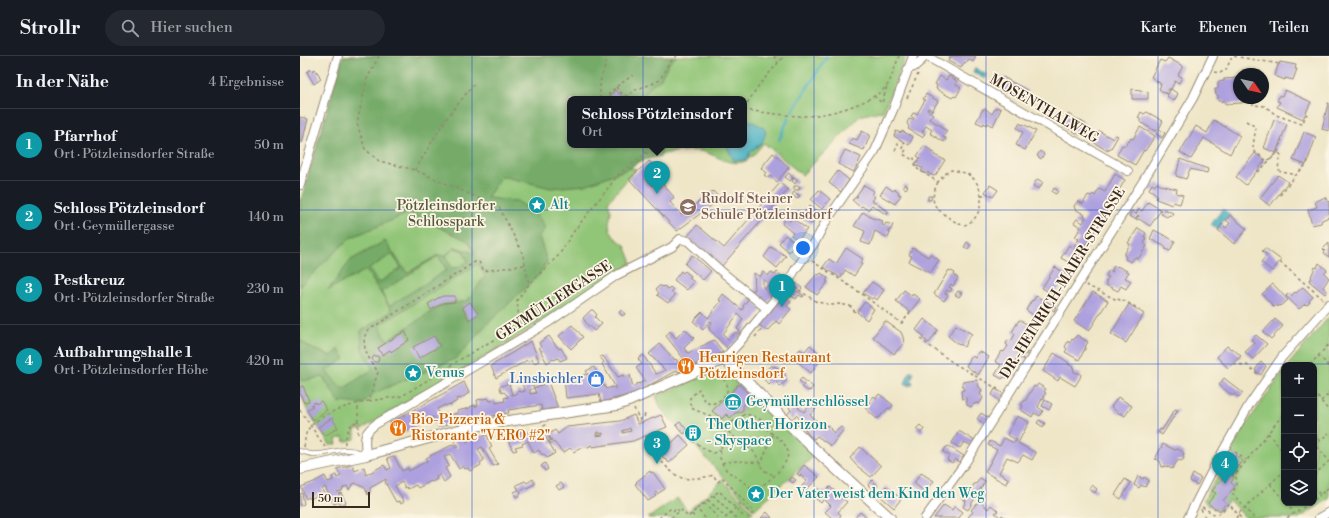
<!DOCTYPE html>
<html lang="de">
<head>
<meta charset="utf-8">
<style>
	body { margin:0; font-family:"Libre Bodoni",serif; background:#242831; color:#f1f3f6 }
	.controls { position:absolute; right:12px; bottom:12px; display:grid; overflow:hidden; border-radius:8px; box-shadow:0 1px 3px #0004 }
	.controls button { width:36px; height:36px; display:grid; place-items:center; padding:0; border:0; border-bottom:1px solid #363941; background:#171b24; color:#f1f3f6; font:20px sans-serif }
	.compass { position:absolute; left:933px; top:12px; width:36px; height:36px; border-radius:50%; background:#171b24; box-shadow:0 1px 3px #0004; rotate:124deg }
	.scale { position:absolute; left:12px; bottom:10px; width:58px; box-sizing:border-box; padding-left:4px; border:2px solid #3b2a1e; border-top:0; font-size:11px; line-height:14px; white-space:nowrap; color:#3b2a1e; -webkit-text-stroke:3px #fcf5e5; paint-order:stroke }
	.you { position:absolute; left:503px; top:192px; width:14px; height:14px; margin:-10px; border:3px solid #fff; border-radius:50%; background:#1a73e8; box-shadow:0 0 0 6px #1a73e833 }
	.badge { display:grid; place-items:center; width:26px; height:26px; border-radius:50%; background:#db2777; color:#fff; font-size:13px; font-weight:700 }
	.pin { position:absolute; translate:-50% -33px; filter:drop-shadow(0 1px 2px #0008) }
	.pin::after { content:''; position:absolute; top:21px; width:14px; height:12px; background:inherit; clip-path:polygon(0 0,100% 0,50% 100%) }
	.popup { position:absolute; left:267px; top:40px; width:180px; height:52px; box-sizing:border-box; display:grid; place-content:center; border-radius:8px; background:#171b24; filter:drop-shadow(0 1px 3px #0005); font-size:13px; white-space:nowrap; color:#9ea1a6 }
	.popup b { font-size:15px; color:#f1f3f6 }
	.popup::after { content:''; position:absolute; left:50%; top:100%; margin-left:-8px; border:8px solid transparent; border-top-color:#171b24 }
	.list { margin:0; padding:0; list-style:none }
	h2 { display:flex; justify-content:space-between; align-items:center; height:52px; margin:0; padding:0 16px; font-size:17px }
	h2 small { font-size:13px; font-weight:400; color:#9ea1a6 }
	.list li { display:grid; grid-template-columns:26px 1fr auto; gap:12px; align-items:center; box-sizing:border-box; height:72px; padding:0 16px; border-top:1px solid #363941 }
	.list b { display:block; font-size:15px; white-space:nowrap }
	.list p { margin:0; font-size:13px; white-space:nowrap; color:#9ea1a6 }
	.list em { font-size:13px; font-style:normal; color:#9ea1a6 }
	.icon { flex:none; width:22px; height:22px; fill:none; stroke:currentColor; stroke-width:2; stroke-linecap:round; stroke-linejoin:round }
	.map { position:relative; flex:none; width:1029px; height:462px; overflow:hidden }
	header { display:flex; align-items:center; gap:24px; box-sizing:border-box; height:56px; padding:0 20px; background:#171b24; border-bottom:1px solid #363941 }
	header strong { font-size:19px }
	nav { display:flex; gap:22px; margin-inline-start:auto; font-size:14px }
	.search { width:280px; height:36px; background:#242831; display:flex; align-items:center; gap:10px; box-sizing:border-box; padding:0 14px; border-radius:22px; color:#9ea1a6; font-size:15px }
	main { display:flex }
	aside { flex:1; background:#171b24 }
	.map>svg:first-child { display:block }
	.green { fill:#91c577; stroke:#66784a; fill-rule:evenodd }
	.forest { fill:#74aa68; stroke:#586a43; fill-rule:evenodd }
	.water { fill:#43aec2; stroke:#3f6c70 }
	.lines { fill:none; stroke-linecap:round; stroke-linejoin:round }
	.stream { stroke:#43aec2; stroke-width:2.5 }
	.building { fill:#ada0de; fill-rule:evenodd }
	.service-casing { stroke:#958873; stroke-width:5.5 }
	.minor-casing { stroke:#958873; stroke-width:10 }
	.tertiary-casing { stroke:#958873; stroke-width:12 }
	.path { stroke:#958873; stroke-width:1.5; stroke-dasharray:3 3; stroke-linecap:butt }
	.service { stroke:#fff; stroke-width:4 }
	.minor { stroke:#fff; stroke-width:8 }
	.tertiary { stroke:#fff; stroke-width:10 }
	.grid { fill:none; stroke:#1d4ed8; stroke-width:1; stroke-opacity:0.55 }
	.labels { text-anchor:middle; dominant-baseline:central; stroke-width:3.5; stroke-linejoin:round; paint-order:stroke }
	.street-label { font-size:14px; fill:#3b2a1e; stroke:#fcf5e5 }
	.education-label { font-size:14px; fill:#785e54; stroke:#fcf5e5; text-anchor:start }
	.culture-label { font-size:14px; fill:#0d838f; stroke:#fcf5e5; text-anchor:start }
	.park-label { font-size:14px; fill:#555839; stroke:#fcf5e5 }
	.food-label { font-size:14px; fill:#c56008; stroke:#fcf5e5; text-anchor:start }
	.shop-label { font-size:14px; fill:#366cbe; stroke:#fcf5e5; text-anchor:end }
</style>
</head>
<body>
<header>
<strong>Strollr</strong>
<div class="search"><svg class="icon" aria-label="search" viewBox="0 0 24 24"><circle cx="10" cy="10" r="6"/><path d="M15 15l6 6"/></svg>Hier suchen</div>
<nav><a>Karte</a><a>Ebenen</a><a>Teilen</a></nav>
</header>
<main>
<aside>
<h2>In der Nähe<small>4 Ergebnisse</small></h2>
<ul class="list">
<li><span class="badge" style="background:#0f9aa8">1</span><div><b>Pfarrhof</b><p>Ort · Pötzleinsdorfer Straße</p></div><em>50 m</em></li>
<li><span class="badge" style="background:#0f9aa8">2</span><div><b>Schloss Pötzleinsdorf</b><p>Ort · Geymüllergasse</p></div><em>140 m</em></li>
<li><span class="badge" style="background:#0f9aa8">3</span><div><b>Pestkreuz</b><p>Ort · Pötzleinsdorfer Straße</p></div><em>230 m</em></li>
<li><span class="badge" style="background:#0f9aa8">4</span><div><b>Aufbahrungshalle 1</b><p>Ort · Pötzleinsdorfer Höhe</p></div><em>420 m</em></li>
</ul>
</aside>
<div class="map">
<svg width="1029" height="462" viewBox="0 0 1029 462">
	<rect width="100%" height="100%" fill="#fcf5e5"/>
	<filter id="ink" filterUnits="userSpaceOnUse"><feTurbulence type="fractalNoise" baseFrequency=".025" numOctaves="2"/><feDisplacementMap in="SourceGraphic" scale="8" xChannelSelector="R" yChannelSelector="G"/><feConvolveMatrix kernelMatrix="1 2 1 2 8 2 1 2 1" color-interpolation-filters="sRGB"/></filter>
	<filter id="wash" filterUnits="userSpaceOnUse"><feTurbulence type="fractalNoise" baseFrequency=".012" numOctaves="4" result="noise"/><feDisplacementMap in="SourceGraphic" scale="16" xChannelSelector="R" yChannelSelector="G"/><feGaussianBlur stdDeviation="0.9" result="paint"/><feColorMatrix in="noise" values="0 0 0 0 0 0 0 0 0 0 0 0 0 0 0 0 0 1.4 0 .05"/><feComposite in="paint" operator="in"/></filter>
	<g filter="url(#wash)">
		<rect width="100%" height="100%" fill="#efe6c8"/>
		<path class="green" d="M43 0H606L583 56 580 55 560 60 502 119 464 87C458 93 451 104 443 106 428 110 415 98 401 95 385 92 342 100 330 112L336 113 308 146 311 155 309 167 310 174 314 181 325 189 332 207 214 283 62 373H55V383L45 386 43 381 36 383 37 388 30 389 7 354 0 337V147ZM270 43H444V89H270Z
			M1029 261V443L999 462H946L929 444 920 455 916 454 904 445 909 433 934 401 931 396 946 369 984 314V447H1014V309H988Z
			M418 316 427 321 430 318 444 332 443 333 439 329H437L436 332H435L412 355 421 363 426 358 430 362 435 357 440 356 443 354V349L448 344 447 342 451 338 515 399 454 454 361 353 356 340 403 320Z
			M423 424 453 456 445 462H348L377 442 388 455Z"/>
		<path class="forest" d="M43 0H377L369 7 360 24 352 28 341 43H270V89H361V100L339 105 330 112 285 129 251 132 201 120 187 142 217 145 237 158 245 172 239 181 247 205 238 220 185 270 157 302 74 337 62 348 39 346 23 321 2 325 0 321V284L11 292 31 300 38 295V293L45 303 26 315 43 333 73 313 62 294 61 275 92 255 66 214 28 234 51 204 85 185 107 217 138 199 145 200 155 191 175 197 168 185 109 157 50 182 0 230V147ZM154 192 163 195 168 205 160 211 152 212 146 200ZM92 198 101 212 78 227 69 213ZM138 200 147 214 89 250 81 236ZM178 208 185 220 167 245 142 249 87 284 79 269Z"/>
		<path class="water" d="M675 12 687 19 685 23 673 16Z
			M446 63C453 65 458 69 464 72L466 77 462 87 450 96 448 102 445 104 434 105 426 89H444V65Z
			M923 153 930 159 926 164H922V168L918 174 911 168Z
			M610 315 614 316 611 325 613 326 612 329 610 328V330L605 328Z"/>
		<g class="lines">
			<path class="stream" d="M492 56 527 0
				M479 84 489 61"/>
		</g>
		<g id="blocks">
			<path class="building" d="M651 0H675L676 1 673 6 669 3 666 7 665 6 661 12 648 5Z
				M868 2 883 10 878 19 882 21 879 27 875 25 871 33H869L866 38 859 33 861 28 851 21 860 4 865 6Z
				M980 6 996 9 995 13H997L993 24 985 22V24L975 20 978 9H979Z
				M11 13 12 15 15 13 20 20 19 21 21 23 14 28 7 16Z
				M640 20 646 24 649 20 657 25 655 28 661 32 656 41 654 40 652 42 636 33 637 29 635 28Z
				M703 21 728 35 723 44 697 31Z
				M939 22V42H949V44H942V47L925 48V45H918V39H916L915 33H918V26L924 25V23Z
				M832 33 841 34V35L848 36V43H832Z
				M871 33 878 38 874 45 867 40Z
				M315 34 323 41 321 43H313L310 40Z
				M985 34 1011 46 1003 63 977 51 980 46 977 45 980 39 982 40Z
				M626 38 638 45 632 55 628 52 627 54 633 58 629 63 643 71 642 72 647 75 643 81 646 82 644 86 630 77 632 74 626 70 622 76 625 78 622 81 608 73 609 71 607 67 609 63 613 64 614 62 611 61 613 57 617 58 625 44 623 43Z
				M1028 47H1029V75L1022 73Z
				M696 51 701 53 693 70 688 67 687 69 684 67 683 69 676 66 683 53H686L692 58Z
				M841 56 844 58 847 56 863 65 859 73 865 77 862 82 856 78 858 75 856 74 855 75 840 66V63L838 62Z
				M768 58 786 68 780 79 762 69Z
				M0 61 8 63 2 87 0 86Z
				M914 64 940 80 930 98 904 82 891 103 880 96 896 70 907 77Z
				M974 64 987 68 976 97 964 92Z
				M720 67 722 69 723 68 736 75 725 94 716 89 723 76 717 72Z
				M840 71 855 80 845 95 844 94 835 109 817 99 822 89 825 90 828 85 829 86 831 82 833 83Z
				M562 75 570 79 564 94 549 88 552 82 557 84Z
				M596 75 601 77 602 75 613 81 609 89 594 80Z
				M799 75 813 83 816 79 818 80 810 94 808 93V95L793 86Z
				M1004 76 1016 81 1006 109 993 104Z
				M624 90 632 95 631 97 632 96 635 97 634 99 645 104 635 120 629 118 628 116 626 118 621 115 623 112 616 110V106L618 105 620 102 617 100Z
				M545 94 561 101 554 116 538 108Z
				M740 95 744 98 741 103 737 100Z
				M473 97 489 111 477 126 470 120 468 122 464 119 467 117 461 112Z
				M955 97 965 105 946 129 936 121Z
				M880 103 908 113 907 117 890 113 886 123 876 120Z
				M349 105 356 111 346 123 354 131 355 130 358 133 363 128 374 141 370 146 381 159 413 135 420 143 377 175 329 123Z
				M538 115 549 124 541 136 529 127Z
				M489 117 493 122 490 125 485 121Z
				M815 118 825 124 787 188 786 187 782 194 774 190 779 183 775 181 781 171 774 167 777 163 783 167 786 161 784 160 785 159 775 153 774 150 778 145 783 148 788 139 791 140 793 138 795 140 799 133 805 136Z
				M978 119 988 126 970 150 960 142Z
				M494 122 497 124 495 128 492 125Z
				M737 123 743 126 739 133 733 130Z
				M480 127 488 134 421 211 387 181 397 169 424 192Z
				M857 127 860 129 877 133 876 137 883 139 880 148 873 146 872 149 856 143 857 140 855 137 849 133 852 128 855 130Z
				M605 128 608 130 606 133 603 131Z
				M564 129 574 135 572 139 575 141 572 145 589 156 587 159 572 149 568 154 562 150 560 151 552 144 558 140H556Z
				M690 129 698 134 693 141 685 136Z
				M494 130H500L499 134H494Z
				M586 130 593 135 595 133 599 136 598 138 601 139 595 148 580 139Z
				M754 132 758 135 756 138 752 136Z
				M519 134 530 143 522 153 511 144Z
				M494 136 500 140 497 143 492 139Z
				M628 140H632L631 144H628Z
				M1025 141 1028 146 1029 145V161L1022 164 1021 167 1012 169 1008 154 1017 151 1015 146Z
				M848 146 861 154 850 170 839 163 837 164 836 162 839 160 838 159 835 163 829 160 832 155 836 158 839 153 842 155Z
				M510 150 519 157 511 168 501 161 506 155H505Z
				M864 153 873 157 871 160 869 159 867 161 861 158Z
				M563 156 572 162 583 165 582 169 584 170 586 167 593 169 590 175 589 174 588 176 590 177 588 182 575 175 570 189 561 186 565 175 554 170Z
				M930 159 947 173 934 188 918 174 922 168 926 172 930 167 926 164Z
				M486 162 490 165 492 162 507 173 498 185 491 179 493 177 482 168Z
				M838 172 846 177 844 181 846 182 844 187 847 190 838 203 835 201 831 206 825 203 826 201 824 199 830 188 828 187Z
				M854 174 875 185 870 195 865 193 866 191 850 183Z
				M485 179 496 187 489 196 479 187Z
				M667 186 671 189 668 193 664 191Z
				M1029 187V201L1024 197 1025 195 1023 193Z
				M769 189 781 197 773 209 761 202Z
				M471 191 486 200 477 212 464 201Z
				M546 192 563 203 560 207 562 208 554 220 545 214 541 222 523 211 529 203 536 208Z
				M613 192 628 201 630 198 639 204 630 217 609 206 612 200 609 199Z
				M965 192 981 204 972 215 961 206 967 199 962 195Z
				M392 199 411 215 403 224 385 208Z
				M1019 207 1027 214 1024 217 1029 222 1023 231 1027 235 1025 238 1009 225 1012 221H1011L1015 211 1017 212Z
				M814 210 817 211V210L829 216 825 222 831 225 826 233 821 230 818 235 806 229V225L809 221 806 220 809 214 813 216 812 214Z
				M755 211 768 219 754 239 742 232Z
				M649 214 655 217 654 219 658 222 653 230 651 228 649 231 652 233 650 236 647 234 645 238 648 239 644 245 634 238Z
				M381 215 383 217 385 215 391 220 389 222 394 226 387 234 374 224Z
				M463 216 468 220 471 216 475 219 477 216 485 223 465 249 452 239V234H455L454 217 460 221ZM463 223 469 228 465 233 463 231Z
				M521 217 528 222 526 225 528 226 517 239 506 231 517 218 519 219Z
				M572 226 584 234 577 244 574 241 572 243 563 237Z
				M496 227 502 232 500 235 494 230Z
				M973 228 988 244 981 250 980 249 978 251 977 249 974 251 962 238Z
				M359 230H361L363 231 364 230 368 233 370 231 373 234 371 236 375 239 368 247 357 239 359 237 356 233Z
				M491 231 504 240 502 241 499 239 496 243 487 237Z
				M1003 231 1013 241 1009 245 1010 246 1007 249 1005 248 999 253 986 240 989 237 991 240 995 236 996 237Z
				M604 234 612 240 613 238 620 243 610 256 596 245Z
				M658 235 662 237 659 241 655 239Z
				M793 236 808 245 789 275 774 265Z
				M423 238 442 254 444 251 443 250 450 241 462 253 452 267 450 266 449 267 440 281 428 293 409 273 410 272 408 271 412 266 410 265 403 274 393 265 402 256 408 262 421 245 419 244ZM438 258 443 263 437 273 440 275 439 278 436 276 428 283 423 278Z
				M143 240H155V246L143 247 131 254 128 248 138 242Z
				M484 240 491 246 487 250 491 253 479 268 476 265 467 275 459 269Z
				M736 240 756 251 754 255 748 251 740 264 726 254 732 244 733 245Z
				M170 246 178 258 169 264 162 251Z
				M565 246 574 253 567 264 557 256Z
				M829 248 844 258 826 287 811 278Z
				M291 254H293L297 259 295 261 302 268 294 275 290 270 289 271 283 262Z
				M322 254 325 258 322 260 319 256Z
				M624 263 638 274 629 287 622 282 624 280 616 274Z
				M975 263 983 270 971 283 963 276Z
				M719 264 731 270 727 279 728 280 726 283 727 284 722 292 725 294 723 297 726 299 727 296 729 297 725 304 718 300 709 314 711 315 707 322 704 321 702 323 695 319 701 309 695 305 702 295 704 296 708 290 706 288 708 284 711 285 713 282 715 278 712 276Z
				M585 265 601 276 603 281 604 287 594 298 573 281Z
				M272 269 283 281 271 293 259 280Z
				M656 269 672 278 666 286 667 287 664 291 660 288 659 289 648 280Z
				M385 273 394 282 384 292 388 297 414 284 423 296 378 316 377 314 339 335 325 340 301 346 299 338 266 342 264 322 270 321V323L283 322V319L288 318 286 315 294 311 306 333 313 331 314 332H316L302 308 304 306 300 301 303 300 318 321 323 319 324 321 330 319 333 331 338 327 339 328 345 324 336 312 342 308 338 303 343 299 356 318 364 315 365 314 349 298 360 288 375 304 376 303 378 307 380 306 384 303 366 280 370 275 376 282Z
				M105 275 109 284 91 296 90 294 82 299 78 292Z
				M777 279 788 286 785 291H786L779 304 765 296 767 293 765 291 768 285 770 287 772 283 774 284Z
				M956 279 967 288 954 302 953 303 945 296 955 287 951 284Z
				M134 280 140 290 119 302 113 291Z
				M249 280 257 291V290L259 293 261 292 267 302 260 305 258 302 254 304 253 303 247 307 241 296 242 294 241 295 239 292 241 291 239 287Z
				M231 285 239 305 234 307 232 303 228 306 227 304 224 306 196 322 191 310Z
				M510 289 523 300 511 317 493 302 500 293 504 296Z
				M927 290 931 293 932 292 941 300 928 312 917 301Z
				M679 295 689 301 678 319 666 310 672 300 675 302Z
				M754 297 769 307 768 308 773 311 774 316 781 318 780 322 775 330 760 321 758 325 743 315Z
				M74 300H78L79 302 78 306H74L72 303Z
				M961 306 966 310 961 319 955 314Z
				M471 309 473 311 475 310 484 317 485 319 484 321 487 324 480 330 475 325 473 327 472 326 469 329 461 320Z
				M230 322 234 332 230 334V338L236 337 234 332 248 326 258 352 242 354 241 349 208 354 209 357 180 362 179 360 138 371 133 361 98 380 90 367 164 326 169 337 160 343 159 342 156 343 157 345 150 349 149 348 145 350V349L137 353 140 359 149 357 150 359 158 357 157 355 170 352V351L175 349V351L178 349 177 344 188 342 190 345 196 344V347L205 345 204 342 208 341V340L204 336 202 337 199 331 209 327 212 339 216 338 218 335 222 336 225 335 221 326Z
				M502 322 513 331 510 335 509 334 508 335 502 331 504 329 499 325Z
				M924 322 943 337 939 342 934 338 933 340 929 337 919 329Z
				M677 324 679 331 682 334 680 338 683 342 679 348 677 347 674 348 671 351 667 349 666 342 662 343 661 335 664 334 662 326Z
				M738 328 746 333 744 336 746 337 743 341 745 342 743 344 742 343 738 351 743 355 740 360 734 357 732 361 721 354 723 350 721 349 724 345H725L734 330 736 331Z
				M437 329H439L450 339 447 342 448 344 443 349V354L440 356 435 357 430 362 426 358 422 363 412 355 435 332H436Z
				M3 330 9 345 4 347 0 337V331Z
				M695 333 704 338 700 345 692 339Z
				M579 338 593 349 590 353 588 352 579 362 578 361 577 363 565 352 571 346 570 345 574 340 576 342Z
				M818 341 832 350 825 360 820 357V358L811 351Z
				M745 344 752 348 749 354 742 350Z
				M21 345 27 354 13 364 7 354 13 350 11 349 15 346 16 348Z
				M494 346 499 351 498 352 504 356 510 349 516 353 510 359 525 372 527 369 531 372 530 373 534 377 541 371 544 373 531 390 517 380 514 383 509 379 505 374 507 371 496 359 492 364 487 359 491 354 489 352Z
				M875 353 878 354 862 379 858 376 860 373 862 374Z
				M681 357 689 362 685 368 677 363Z
				M334 359 338 368 361 359 367 371 333 385 292 391V389L289 390V391L279 392 274 396 270 392 263 397 254 386 251 388 249 385 252 384 248 379 255 374 258 378 267 371 320 365ZM330 372 331 375 323 377V374H326ZM297 376H299V378L303 377V379L296 380Z
				M717 360 729 366 718 387 736 397 732 404 723 399 718 406 707 401 699 417 709 423 706 428 685 416 697 394 688 389 690 385 700 390 704 382 714 387 715 385 716 386 717 384 707 379Z
				M32 362 38 372 24 380 18 371Z
				M739 364 745 367 743 371 737 367Z
				M380 366 388 375 384 378 376 369Z
				M620 369 624 373 621 377 616 373Z
				M393 372 399 377 393 383 388 377Z
				M223 375 224 378 229 376 230 378 236 375 238 377 242 375 255 397 247 402 244 398 242 399 239 394 234 397 228 385 222 388 223 389 215 391 217 394 213 395 207 382Z
				M659 375 675 385 672 390 664 386 660 392 652 387Z
				M163 377 167 386 176 381 187 379 192 391 189 393 198 408 193 410 182 391 178 393 184 404 180 407 181 409 170 415 168 412 165 413 163 410 159 413 150 398 144 401 149 410 145 412 150 421 144 426 140 419 136 421 137 423 132 426 131 425 118 432 116 429 108 433 107 431 105 432 102 426 95 430 104 446 101 448 99 445 96 446 85 426 86 425V423L70 432V435L68 439 65 432 55 427 52 429 49 434 47 430 43 432 42 435 37 436 39 438 41 437 46 447 41 449 39 446 34 448 25 431 22 433 24 438 20 440 19 438 16 439V440L10 443 9 441 6 443 1 431 14 426 25 420 28 426 33 424 32 421 36 419 37 422 41 420 37 413 52 409 55 415 64 411 66 419 84 409 87 414 91 412 87 402 94 400 102 415 108 412 109 415 127 405 126 402 154 388 156 392 158 391 153 383 156 382V380Z
				M380 379 389 389 369 407 360 398Z
				M863 388 875 394 878 393 884 397 883 399 884 403 881 405 878 404 872 413 866 410 862 411 860 405 855 403Z
				M648 390 664 400 660 406 655 403 652 407 647 404 649 399 643 396 646 391H647Z
				M560 391 581 410 571 421 556 409 550 402Z
				M936 399 943 405 932 419 934 421 931 427 935 430 923 445 926 447 920 455 916 452 915 453 908 447 916 437 912 435 926 418 923 415Z
				M245 407 248 413 245 415 241 410Z
				M504 409 519 421 502 438 498 434 507 425 500 419V420L497 418Z
				M350 415 351 417 353 416 365 433 357 438 356 436 354 438 356 440 348 445 335 428 337 427 336 426Z
				M621 417 634 425 626 437 614 427Z
				M893 418 901 422 897 429 890 425Z
				M838 420 843 423 844 421 849 424 845 431 841 429 839 432 834 429Z
				M492 421 496 424 493 427 489 424Z
				M680 422 685 425 668 454 663 451 666 445 662 442 665 438 669 440 673 433 672 432 674 428H676Z
				M233 423 235 428 220 435 221 438 216 441 214 436 219 434 216 429 225 425 227 427Z
				M825 423 831 427 821 443 815 439Z
				M572 424 578 430 574 434 568 429Z
				M261 427 264 431 259 434 256 430Z
				M792 429 797 433 795 437 789 433Z
				M586 430 601 443 594 452 579 439Z
				M530 431 547 446 538 456 541 459 539 462H532L525 456 531 450 524 443 521 447 512 439 518 433 521 436 523 434 525 436Z
				M2 437 4 448 0 450V438Z
				M679 445 688 453 691 449 698 455 695 457 700 461 702 459 706 462H669L668 461 673 456 671 454Z
				M644 449 652 454 655 450 663 456 659 462H634Z
				M467 456 472 462H461Z
				M560 456 567 462H555Z"/>
		</g>
	</g>
	<g filter="url(#ink)">
		<use href="#blocks" fill-opacity="0" stroke="#958873" stroke-width="1"/>
		<g class="lines">
			<g class="service-casing">
				<path id="service" d="M0 395C5 396 10 399 15 398 34 398 43 389 62 397"/>
			</g>
			<g class="minor-casing">
				<path id="minor" d="M626 0 828 115
					M608 13 614 11 626 0
					M0 129 38 0
					M424 303 439 287 488 227 495 214 515 186 525 167 575 95 593 54 613 0
					M66 399C65 383 62 378 76 368L249 266 317 219 372 191 380 183 388 185 421 215 467 253
					M625 462 665 407 842 127 893 42 913 0
					M888 462 914 411 949 349 982 301 1029 248
					M1019 462 1029 456"/>
			</g>
			<g class="tertiary-casing">
				<path id="tertiary" d="M0 413 66 399 174 370 317 349 331 344 424 303 510 389 590 462"/>
			</g>
			<path class="path" d="M79 0 67 23 57 67 65 93 79 105 115 114 199 151 221 194 224 203 229 228
				M474 0 478 7
				M914 16 920 17 926 14 932 0 980 8
				M316 31 325 41 323 43
				M574 40 582 47 587 30
				M325 41 337 33 352 28 360 24 369 7 377 0
				M607 42 618 18
				M300 43V26L308 0
				M310 43 307 40 316 31 333 19
				M942 46 953 45V49L965 50 976 59 1002 68 1007 58
				M444 52 459 29 484 0
				M444 54C462 56 481 59 499 60 524 61 568 49 586 31 591 25 596 8 599 0
				M946 65 956 71 953 90 954 95 967 105 978 96 982 84
				M602 93 604 86
				M606 94 603 98 613 104 614 102 616 112 638 126 645 118 651 114C657 115 664 116 669 119 683 128 685 150 674 163 671 166 667 169 663 169 656 168 645 159 639 154 630 147 633 136 638 126
				M595 95 600 83
				M345 98 347 89
				M115 114 146 63 174 28
				M958 116 978 96 981 99C975 121 979 114 996 119
				M681 139H685L686 137
				M980 139 996 119 1006 109 1009 103
				M512 205 559 236 601 267H602L612 254
				M980 206 1023 243
				M786 229 815 243V242L820 244 821 243 839 253
				M494 231 517 246 533 249 539 248 550 250 557 258
				M455 281 463 272
				M620 283 652 306 701 335
				M1018 300 1029 309
				M934 308 947 309 960 320
				M1026 308 1029 312
				M1010 309 1029 288
				M423 323C437 335 415 351 408 347 403 344 401 338 399 333L390 342V348L393 353 408 359 424 372 432 366 445 358C451 359 460 362 464 367 466 370 466 373 469 375 476 381 483 384 487 393 493 407 466 428 455 434L450 432 447 428 427 415 422 407 420 402 422 385 429 375
				M1014 336 1029 355
				M69 345 102 340 169 298 209 275 219 264 217 244 229 228 259 199 274 175 319 118 345 98 354 95 386 89
				M1021 345 1029 338
				M334 352 341 367
				M0 354 25 391
				M339 363 344 362 345 357
				M246 369 241 371 251 384
				M424 372C430 377 435 382 441 387 445 390 449 391 452 394 462 403 455 413 474 419
				M968 377 984 397
				M58 378V348
				M1014 378 1019 384
				M346 380C350 392 369 418 382 422 387 424 409 421 413 419L418 426 423 422 454 456 447 462
				M390 380 389 381C396 388 404 393 413 397L421 394
				M347 384 357 380
				M45 388C44 383 48 379 48 373L52 368 58 365
				M1014 390 1029 377
				M4 391C5 386 5 379 7 375 18 357 50 349 69 345L78 316C70 304 59 290 67 275L175 206H179L184 215 224 209
				M935 396 946 404
				M422 407C435 404 445 405 458 407
				M460 409 462 405 473 379
				M1014 419 1029 405 1015 388
				M970 428 984 444
				M1014 431 1020 439 1029 431
				M413 439 436 462
				M408 444 427 462
				M1014 444 1020 439
				M404 447 418 462
				M986 447 994 457
				M902 451 914 458H919L929 448 941 462
				M901 453 905 461
				M392 458 395 462
				M359 462 370 453 373 455 376 452 379 455
				M371 462 381 454 388 461 397 453
				M405 462 397 453 419 435 444 461
				M425 462 441 447 449 456
				M936 462 940 456 984 415
				M954 462 932 437 936 431V418L984 357
				M987 462 1010 447"/>
			<use href="#service" class="service"/>
			<use href="#minor" class="minor"/>
			<use href="#tertiary" class="tertiary"/>
		</g>
	</g>
	<path class="grid" d="M172 0V462M343 0V462M514 0V462M686 0V462M858 0V462M0 154H1029M0 308H1029"/>
	<defs>
		<g id="sight-disc" transform="scale(0.9)"><circle r="9.5" fill="#0f9aa8" stroke="#fcf5e5"/><path d="M0-6L1.8-2.2L6-1.7L2.9 1.2L3.7 5.4L0 3.3L-3.7 5.4L-2.9 1.2L-6-1.7L-1.8-2.2Z" fill="#fff"/></g>
		<g id="school-disc" transform="scale(0.9)"><circle r="9.5" fill="#8d6e63" stroke="#fcf5e5"/><path d="M0-5L7-2L0 1L-7-2ZM-4 1L0 2.5L4 1V4Q0 6-4 4Z" fill="#fff"/></g>
		<g id="restaurant-disc" transform="scale(0.9)"><circle r="9.5" fill="#e8710a" stroke="#fcf5e5"/><path d="M-5-6h1v4h1v-4h1v4h1v-4h1v5L-1.5 .5V6h-2V.5L-5-1ZM5-6V6H3V1.5H1.5Q1.5-4 5-6Z" fill="#fff"/></g>
		<g id="shop-disc" transform="scale(0.9)"><circle r="9.5" fill="#3f7fe0" stroke="#fcf5e5"/><path d="M-5-2.5h2.3a2.7 3.5 0 0 1 5.4 0H5L5.5 6h-11ZM-1.5-2.5h3a1.5 2.3 0 0 0-3 0Z" fill="#fff"/></g>
		<g id="museum-disc" transform="scale(0.9)"><circle r="9.5" fill="#0f9aa8" stroke="#fcf5e5"/><path d="M0-6L6-3V-2H-6V-3ZM-5-1h2V3h-2ZM-1-1h2V3h-2ZM3-1h2V3H3ZM-6 4H6V6H-6Z" fill="#fff"/></g>
		<g id="building-disc" transform="scale(0.9)"><circle r="9.5" fill="#0f9aa8" stroke="#fcf5e5"/><path d="M-4-6H4V6H1V3H-1V6H-4ZM-2.5-4.3h1.7v1.8h-1.7ZM.8-4.3h1.7v1.8H.8ZM-2.5-1h1.7V.8h-1.7ZM.8-1h1.7V.8H.8Z" fill="#fff"/></g>
	</defs>
	<g fill-rule="evenodd">
		<use href="#sight-disc" x="237" y="149"/>
		<use href="#school-disc" x="388" y="151"/>
		<use href="#restaurant-disc" x="386" y="310"/>
		<use href="#sight-disc" x="113" y="317"/>
		<use href="#shop-disc" x="296" y="323"/>
		<use href="#museum-disc" x="433" y="346"/>
		<use href="#restaurant-disc" x="98" y="372"/>
		<use href="#building-disc" x="393" y="377"/>
		<use href="#sight-disc" x="456" y="438"/>
	</g>
	<g class="labels">
		<g class="street-label">
			<text transform="translate(744 53) rotate(30)">MOSENTHALWEG</text>
			<text transform="translate(763 227) rotate(-58)">DR.-HEINRICH-MAIER-STRASSE</text>
			<text transform="translate(254 245) rotate(-33)">GEYMÜLLERGASSE</text>
		</g>
		<g class="education-label">
			<text x="401" y="143">Rudolf Steiner<tspan x="401" dy="16">Schule Pötzleinsdorf</tspan></text>
		</g>
		<g class="culture-label">
			<text x="250" y="149">Alt</text>
			<text x="126" y="317">Venus</text>
			<text x="446" y="346">Geymüllerschlössel</text>
			<text x="406" y="369">The Other Horizon<tspan x="406" dy="16">- Skyspace</tspan></text>
			<text x="469" y="438">Der Vater weist dem Kind den Weg</text>
		</g>
		<g class="park-label">
			<text x="146" y="150">Pötzleinsdorfer<tspan x="146" dy="16">Schlosspark</tspan></text>
		</g>
		<g class="food-label">
			<text x="399" y="302">Heurigen Restaurant<tspan x="399" dy="16">Pötzleinsdorf</tspan></text>
			<text x="111" y="364">Bio-Pizzeria &amp;<tspan x="111" dy="16">Ristorante "VERO #2"</tspan></text>
		</g>
		<g class="shop-label">
			<text x="283" y="323">Linsbichler</text>
		</g>
	</g>
</svg>
<div class="controls">
<button>+</button>
<button>−</button>
<button><svg class="icon" aria-label="locate" viewBox="0 0 24 24"><circle cx="12" cy="12" r="6"/><path d="M12 2v4M12 18v4M2 12h4M18 12h4"/></svg></button>
<button><svg class="icon" aria-label="layers" viewBox="0 0 24 24"><path d="M12 4l9 5-9 5-9-5zM3 14l9 5 9-5"/></svg></button>
</div>
<svg class="compass" viewBox="-18 -18 36 36"><path d="M0-13l5 13h-10z" fill="#e53935"/><path d="M0 13l5-13h-10z" fill="#9ea1a6"/></svg>
<div class="scale">50 m</div>
<div class="you"></div>
<div class="pin badge" style="left:482px;top:251px;background:#0f9aa8">1</div>
<div class="pin badge" style="left:357px;top:138px;background:#0f9aa8">2</div>
<div class="popup"><b>Schloss Pötzleinsdorf</b>Ort</div>
<div class="pin badge" style="left:357px;top:408px;background:#0f9aa8">3</div>
<div class="pin badge" style="left:925px;top:428px;background:#0f9aa8">4</div>
</div>
</main>
</body>
</html>
